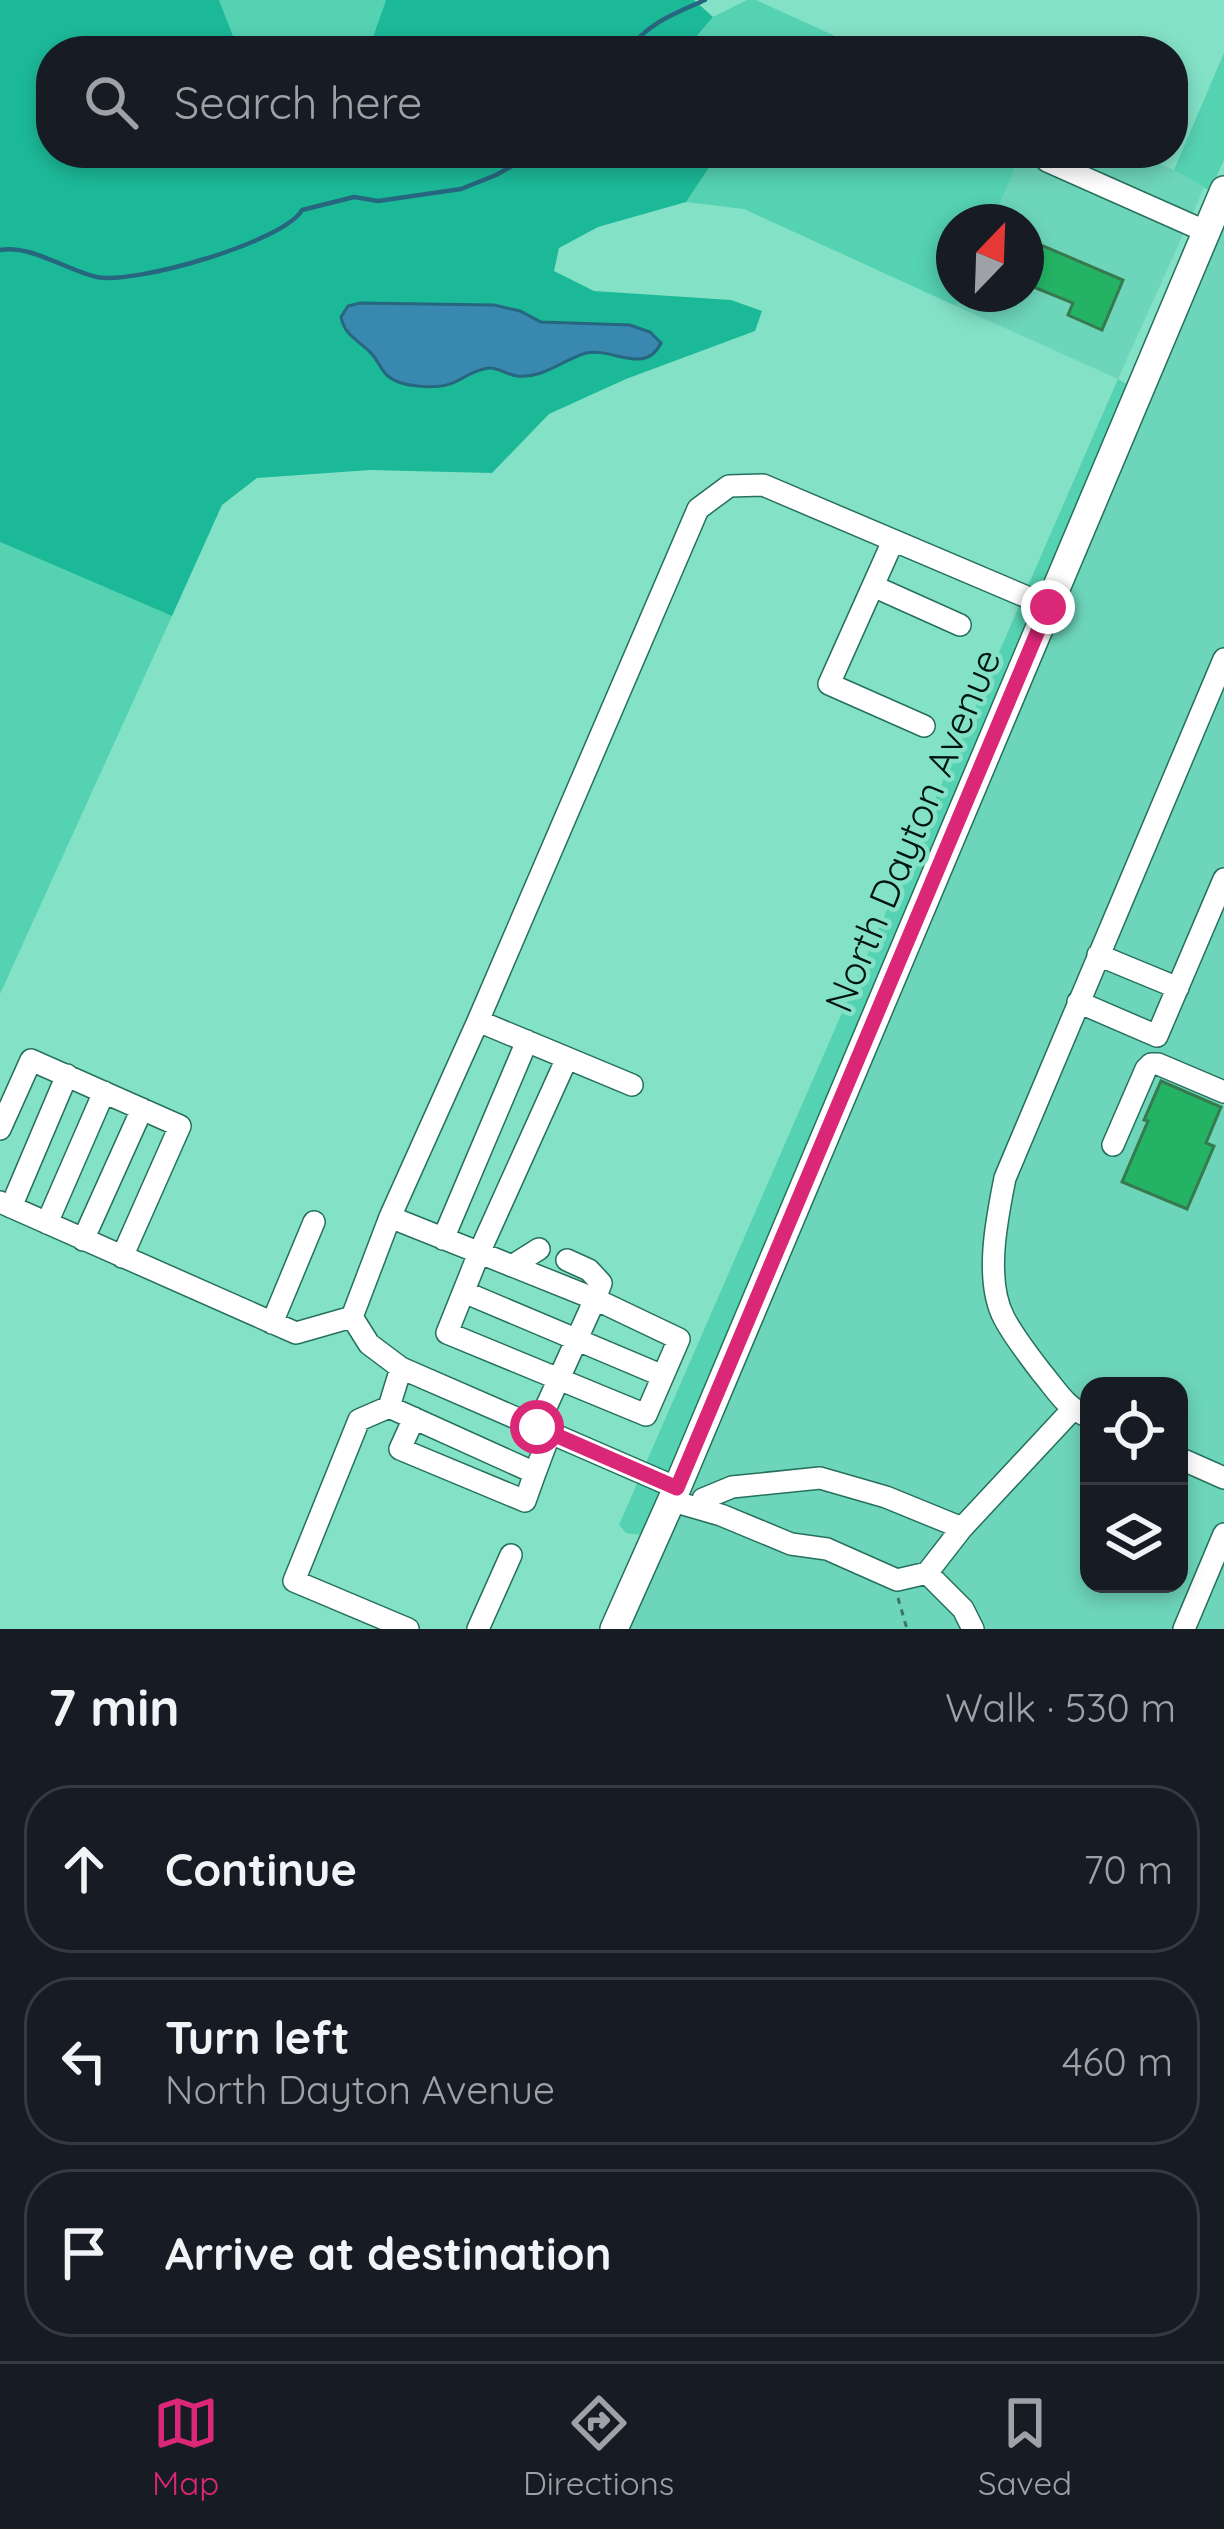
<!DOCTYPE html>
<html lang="en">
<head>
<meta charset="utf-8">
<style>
	body { margin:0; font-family:Quicksand,sans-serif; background:#20242c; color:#f1f3f6 }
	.controls { position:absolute; right:36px; bottom:36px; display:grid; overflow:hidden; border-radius:24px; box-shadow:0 6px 18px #0003 }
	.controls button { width:108px; height:108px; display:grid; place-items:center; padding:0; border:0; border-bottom:3px solid #363941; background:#171b24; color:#f1f3f6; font:60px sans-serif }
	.compass { position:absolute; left:936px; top:204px; width:108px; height:108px; border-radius:50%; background:#171b24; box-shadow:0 6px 18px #0003; rotate:23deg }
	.stop { position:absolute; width:36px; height:36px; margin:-27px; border:9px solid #db2777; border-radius:50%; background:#fff }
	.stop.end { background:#db2777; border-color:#fff; box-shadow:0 3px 12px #0008 }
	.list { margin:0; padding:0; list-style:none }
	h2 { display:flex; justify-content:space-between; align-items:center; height:156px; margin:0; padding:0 48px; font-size:51px }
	h2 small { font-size:39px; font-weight:400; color:#9ea1a6 }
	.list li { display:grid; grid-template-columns:78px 1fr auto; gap:36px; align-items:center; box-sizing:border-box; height:168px; margin:0 24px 24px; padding:0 24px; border:3px solid #363941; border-radius:48px }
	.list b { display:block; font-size:45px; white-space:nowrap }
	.list p { margin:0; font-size:39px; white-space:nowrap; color:#9ea1a6 }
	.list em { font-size:39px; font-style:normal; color:#9ea1a6 }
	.icon { flex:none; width:66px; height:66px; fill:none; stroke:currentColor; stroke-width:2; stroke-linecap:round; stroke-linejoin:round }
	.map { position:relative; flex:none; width:1224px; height:1629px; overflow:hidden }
	.search { position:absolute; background:#171b24; box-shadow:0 6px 18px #0003; left:36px; right:36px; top:36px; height:132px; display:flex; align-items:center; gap:30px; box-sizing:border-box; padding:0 42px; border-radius:48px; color:#9ea1a6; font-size:45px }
	.sheet { height:732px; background:#171b24 }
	nav { display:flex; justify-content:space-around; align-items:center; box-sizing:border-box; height:168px; border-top:3px solid #363941; background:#171b24; font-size:33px; color:#9ea1a6 }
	nav a { display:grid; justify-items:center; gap:6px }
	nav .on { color:#db2777 }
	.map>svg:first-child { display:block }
	.built { fill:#6dd5b9; fill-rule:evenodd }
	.green { fill:#55d2b2 }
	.forest { fill:#1cb998 }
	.water { fill:#3888b0; stroke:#27667f; stroke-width:3 }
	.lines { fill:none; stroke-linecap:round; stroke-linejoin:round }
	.stream { stroke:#27667f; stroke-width:4.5 }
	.building { fill:#24b365; stroke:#367a4e; stroke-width:3 }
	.minor-casing { stroke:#26705d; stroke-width:24 }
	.major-casing { stroke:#26705d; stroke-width:30 }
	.path { stroke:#3d7564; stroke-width:3; stroke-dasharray:6 6; stroke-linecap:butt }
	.minor { stroke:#fff; stroke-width:21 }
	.major { stroke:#fff; stroke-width:27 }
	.route { stroke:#db2777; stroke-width:15 }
	.labels { text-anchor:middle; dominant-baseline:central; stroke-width:9; stroke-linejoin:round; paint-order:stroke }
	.street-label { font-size:39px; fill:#00150e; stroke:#83e1c6 }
</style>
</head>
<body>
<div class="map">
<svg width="1224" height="1629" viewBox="0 0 1224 1629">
	<rect width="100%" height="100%" fill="#83e1c6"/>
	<path class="built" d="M1021 153H1134L1174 170 1204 188 1118 379 956 306 961 294H1026V222H992Z
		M1224 216V1629H624ZM1089 1386H1179V1584H1089Z"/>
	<path class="green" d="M219 0H386L368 51H239Z
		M747 0H756L868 51H684L713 17Z
		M1224 53V160L1210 191 1174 170Z
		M715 153H1021L992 222H954V294H961L956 306 744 209 686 202 716 157Z
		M1118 379 1128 385 641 1535 626 1533 619 1525Z
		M0 542 172 616 0 994Z"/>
	<path class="forest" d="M0 0H219L239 51H51V153H715L716 157 686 202 598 227 559 248 554 271 594 291 731 300 762 311 755 331 626 379 549 414 492 473 370 470 257 478 222 505 172 616 0 542Z
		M386 0H694L713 17 684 51H368Z"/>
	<path class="water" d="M360 303 494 305 520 311 541 322 630 325 650 332 661 343C645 376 612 347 586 353 562 360 543 379 517 376 508 375 499 368 490 368 479 368 465 377 455 382 439 390 397 388 385 373 379 366 376 357 369 351 355 338 345 335 341 317L348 306Z"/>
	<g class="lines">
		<path class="stream" d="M628 51C647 23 676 13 705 0
			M0 250C32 245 66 270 97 277 133 285 284 242 302 210L354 197 378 201 461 189 496 175 535 153"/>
	</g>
	<path class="building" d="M1029 240 1123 280 1102 330 1068 315 1073 303 1026 284V248Z
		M1161 1081 1221 1107 1206 1143 1214 1146 1187 1209 1122 1182 1148 1121 1144 1120Z"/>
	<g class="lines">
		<g class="minor-casing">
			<path id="minor" d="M1047 161 1207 232
				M893 541 829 684 924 726
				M873 586 960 625
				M1098 955 1178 988
				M1078 1002 1157 1036 1224 879
				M478 1021 632 1085
				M567 1058 479 1253 447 1333 646 1415 679 1339 595 1299 601 1283 589 1270 567 1260
				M0 1129 31 1060 180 1126 122 1257
				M1113 1145 1146 1069 1151 1064H1158L1224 1092
				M0 1202 296 1333 352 1317
				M11 1207 67 1075
				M390 1217 352 1317 369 1344 401 1368
				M47 1223 104 1092
				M443 1239 527 1041
				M83 1240 142 1109
				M512 1266 539 1249
				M464 1292 663 1376
				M272 1323 314 1222
				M389 1407 359 1420 294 1581 408 1629
				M1089 1417C1065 1407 1058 1392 1042 1373 1029 1356 1014 1337 1004 1318 984 1280 997 1218 1005 1178L1224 659
				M414 1418 400 1449 525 1501 535 1473
				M537 1427 595 1299 390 1217 478 1021 698 509 729 486 763 485 1048 606
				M550 1433 535 1473 389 1407 401 1368 677 1488
				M1179 1458 1224 1478
				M669 1500 721 1515 791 1544 827 1549 897 1580 927 1573 963 1609 973 1629
				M701 1509 703 1499 732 1487 820 1478 886 1497 962 1528
				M927 1573 962 1528 1072 1410
				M478 1629 511 1555
				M1184 1629 1224 1534"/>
		</g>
		<g class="major-casing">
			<path id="major" d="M614 1629 677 1488 1224 190"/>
		</g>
		<path class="path" d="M898 1598 907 1629"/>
		<use href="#minor" class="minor"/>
		<use href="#major" class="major"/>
	</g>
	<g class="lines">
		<path class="route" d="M537 1427 677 1488 1048 607"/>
	</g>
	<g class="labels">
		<g class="street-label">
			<text transform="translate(912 830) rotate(-67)">North Dayton Avenue</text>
		</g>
	</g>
</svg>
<div class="controls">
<button><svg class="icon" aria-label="locate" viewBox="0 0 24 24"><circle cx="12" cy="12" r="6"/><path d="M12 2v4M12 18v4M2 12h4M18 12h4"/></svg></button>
<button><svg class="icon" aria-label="layers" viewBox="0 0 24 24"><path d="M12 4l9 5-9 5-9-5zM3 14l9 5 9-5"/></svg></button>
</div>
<svg class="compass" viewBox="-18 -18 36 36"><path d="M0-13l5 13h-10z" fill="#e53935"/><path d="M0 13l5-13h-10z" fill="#9ea1a6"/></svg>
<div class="stop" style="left:537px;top:1427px"></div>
<div class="stop end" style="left:1048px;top:607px"></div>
<div class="search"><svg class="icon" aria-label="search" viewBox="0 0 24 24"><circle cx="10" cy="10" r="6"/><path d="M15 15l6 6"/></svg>Search here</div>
</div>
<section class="sheet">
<h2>7 min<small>Walk · 530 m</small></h2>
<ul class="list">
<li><svg class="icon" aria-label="ahead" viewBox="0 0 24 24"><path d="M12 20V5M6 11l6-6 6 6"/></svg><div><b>Continue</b></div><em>70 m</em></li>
<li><svg class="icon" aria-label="left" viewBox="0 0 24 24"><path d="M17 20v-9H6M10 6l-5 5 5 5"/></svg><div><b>Turn left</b><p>North Dayton Avenue</p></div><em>460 m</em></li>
<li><svg class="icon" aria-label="arrive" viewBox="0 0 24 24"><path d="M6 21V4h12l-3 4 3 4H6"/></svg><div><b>Arrive at destination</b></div></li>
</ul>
</section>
<nav>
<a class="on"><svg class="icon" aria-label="map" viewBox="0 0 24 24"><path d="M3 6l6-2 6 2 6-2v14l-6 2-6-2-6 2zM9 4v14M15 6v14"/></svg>Map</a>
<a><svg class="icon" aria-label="directions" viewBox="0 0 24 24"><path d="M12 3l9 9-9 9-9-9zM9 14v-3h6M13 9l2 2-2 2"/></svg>Directions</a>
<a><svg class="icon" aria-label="saved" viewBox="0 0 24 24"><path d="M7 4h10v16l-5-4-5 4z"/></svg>Saved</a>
</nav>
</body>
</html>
